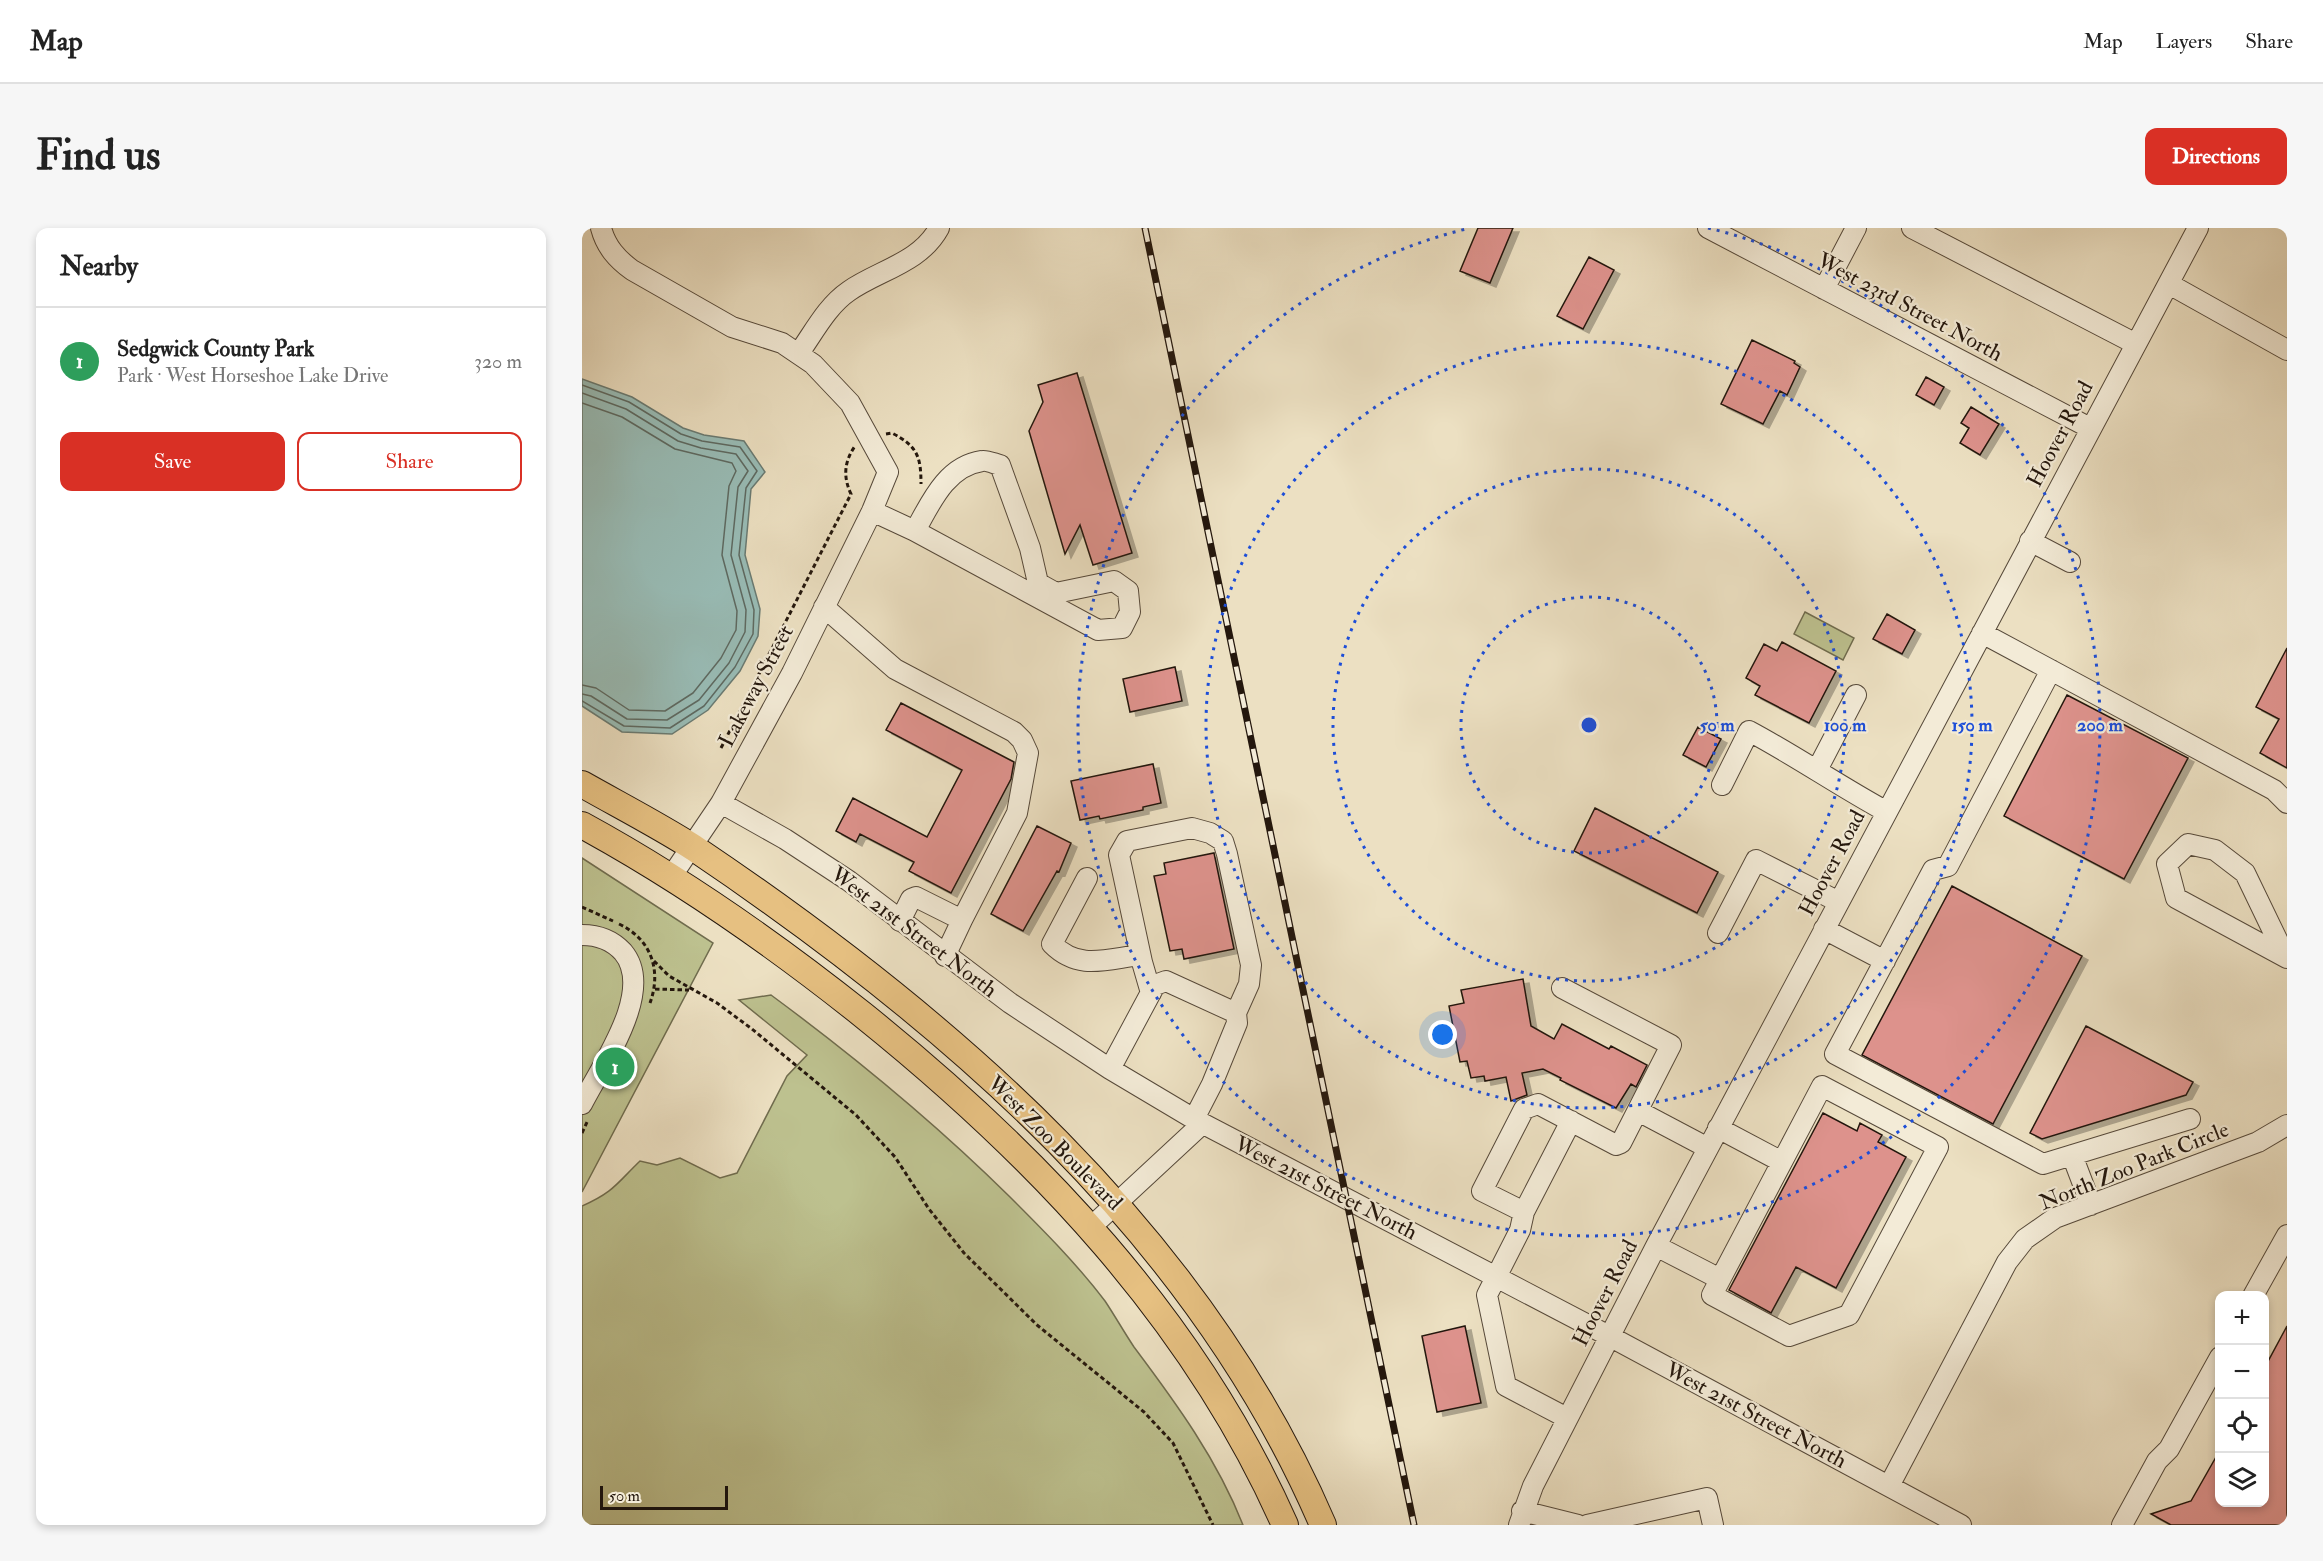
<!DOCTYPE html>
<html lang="en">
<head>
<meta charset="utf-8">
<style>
	body { margin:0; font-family:"IM FELL Double Pica",serif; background:#f6f6f6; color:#222 }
	.controls { position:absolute; right:18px; bottom:18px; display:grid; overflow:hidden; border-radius:12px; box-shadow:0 3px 9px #0003 }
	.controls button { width:54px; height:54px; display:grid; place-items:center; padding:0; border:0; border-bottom:2px solid #e0e0e0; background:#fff; color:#222; font:30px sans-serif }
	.scale { position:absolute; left:18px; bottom:15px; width:128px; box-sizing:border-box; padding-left:6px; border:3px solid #24170d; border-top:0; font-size:16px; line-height:21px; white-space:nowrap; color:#24170d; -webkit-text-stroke:4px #f3ebd7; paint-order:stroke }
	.you { position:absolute; left:861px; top:807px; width:21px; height:21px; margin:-15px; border:4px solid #fff; border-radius:50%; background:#1a73e8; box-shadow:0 0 0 9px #1a73e833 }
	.badge { display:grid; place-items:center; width:39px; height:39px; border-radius:50%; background:#d93025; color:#fff; font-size:20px; font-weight:700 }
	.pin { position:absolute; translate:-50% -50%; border:3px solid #fff; box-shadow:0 2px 6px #0006 }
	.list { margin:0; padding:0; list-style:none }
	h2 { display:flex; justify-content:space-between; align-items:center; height:78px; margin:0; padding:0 24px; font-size:26px }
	h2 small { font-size:20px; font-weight:400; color:#767676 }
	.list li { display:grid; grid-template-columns:39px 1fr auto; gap:18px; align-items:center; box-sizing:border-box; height:108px; padding:0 24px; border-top:2px solid #e0e0e0 }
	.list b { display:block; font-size:22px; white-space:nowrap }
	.list p { margin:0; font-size:20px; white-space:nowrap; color:#767676 }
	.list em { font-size:20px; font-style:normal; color:#767676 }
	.actions { display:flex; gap:12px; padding:18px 24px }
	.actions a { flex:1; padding:14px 0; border:2px solid #d93025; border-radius:12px; text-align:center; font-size:21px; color:#d93025 }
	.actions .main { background:#d93025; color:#fff }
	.icon { flex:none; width:33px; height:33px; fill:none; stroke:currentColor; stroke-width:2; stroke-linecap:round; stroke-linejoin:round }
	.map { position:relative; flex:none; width:1705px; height:1297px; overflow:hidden; border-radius:12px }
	header { display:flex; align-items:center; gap:36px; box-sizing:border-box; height:84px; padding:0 30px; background:#fff; border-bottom:2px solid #e0e0e0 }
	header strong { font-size:28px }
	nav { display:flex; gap:33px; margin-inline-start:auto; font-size:21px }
	.intro { display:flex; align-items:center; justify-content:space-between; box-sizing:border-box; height:144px; padding:0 36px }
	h1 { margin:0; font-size:42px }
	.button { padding:15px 27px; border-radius:12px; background:#d93025; color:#fff; font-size:21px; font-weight:700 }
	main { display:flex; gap:36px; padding:0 36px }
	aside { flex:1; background:#fff; border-radius:12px; box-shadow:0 3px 9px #0003 }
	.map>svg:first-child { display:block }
	.green { fill:#bdc18f; stroke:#706c4e; stroke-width:1.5 }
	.water { fill:#99bdb7; stroke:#6a7b73; stroke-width:1.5 }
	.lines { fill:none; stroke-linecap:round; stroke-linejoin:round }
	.shore { stroke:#5e6a62; stroke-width:1.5 }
	.building { fill:#dd928c; stroke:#24170d; stroke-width:1.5; filter:url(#shadow) }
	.minor-casing { stroke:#56493a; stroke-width:22 }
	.major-casing { stroke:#24170d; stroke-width:28 }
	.path { stroke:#24170d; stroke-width:3; stroke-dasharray:4.5 3; stroke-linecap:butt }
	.minor { stroke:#f3ebd7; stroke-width:20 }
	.major { stroke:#e6c081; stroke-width:26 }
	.rail-casing { stroke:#24170d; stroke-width:7 }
	.rail { stroke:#f3ebd7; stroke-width:4.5; stroke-dasharray:14; stroke-linecap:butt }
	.ring { fill:none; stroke:#1d4ed8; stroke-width:3; stroke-dasharray:3 6 }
	.labels { text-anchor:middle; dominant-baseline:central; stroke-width:4.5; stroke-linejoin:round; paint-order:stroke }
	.street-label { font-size:22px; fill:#24170d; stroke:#f3ebd7 }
	.centre { fill:#1d4ed8; stroke:#f3ebd7; stroke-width:3 }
	.ring-label { font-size:18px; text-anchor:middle; font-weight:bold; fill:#1d4ed8; stroke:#f3ebd7; stroke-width:4.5; stroke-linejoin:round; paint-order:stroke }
</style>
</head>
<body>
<header>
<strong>Map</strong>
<nav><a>Map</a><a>Layers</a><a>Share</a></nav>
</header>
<div class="intro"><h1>Find us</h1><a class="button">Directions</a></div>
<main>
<aside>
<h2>Nearby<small></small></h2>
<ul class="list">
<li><span class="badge" style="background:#2e9e5b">1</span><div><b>Sedgwick County Park</b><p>Park · West Horseshoe Lake Drive</p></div><em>320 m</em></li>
</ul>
<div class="actions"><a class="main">Save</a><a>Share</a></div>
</aside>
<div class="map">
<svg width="1705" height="1297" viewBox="0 0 1705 1297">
	<defs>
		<filter id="shadow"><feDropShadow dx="6" dy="4" stdDeviation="0" flood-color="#0004"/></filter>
	</defs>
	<rect width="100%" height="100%" fill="#ece0c2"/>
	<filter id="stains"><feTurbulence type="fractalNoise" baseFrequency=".00333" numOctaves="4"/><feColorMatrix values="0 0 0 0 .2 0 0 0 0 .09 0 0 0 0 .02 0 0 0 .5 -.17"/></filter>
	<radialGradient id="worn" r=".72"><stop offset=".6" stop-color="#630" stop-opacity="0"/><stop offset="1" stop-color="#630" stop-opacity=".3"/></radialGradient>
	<path class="green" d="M1223 384 1272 410 1261 432 1212 406Z
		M0 630 131 715 0 964Z
		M189 767C273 829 353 895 428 969 461 1002 495 1036 523 1073 533 1088 542 1104 552 1119 594 1175 635 1231 661 1297H0V978C32 964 35 955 58 933L75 937 98 930 138 950 155 945 205 848 225 827 157 772Z"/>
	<path class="water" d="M0 151 50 169 101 200 122 207 162 213 183 244 169 261 163 327 178 381 176 408 158 443 126 482 90 506 40 504 0 478Z"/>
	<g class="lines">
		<path class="shore" d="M0 157 47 174 99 206 120 213 158 219 175 243 164 260 157 327 172 382 171 406 153 439 122 478 88 500 42 498 0 473
			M0 165 44 181 96 213 119 220 154 226 166 243 156 259 149 327 164 382 163 404 147 435 117 472 85 492 45 491 9 468 0 466
			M0 175 40 189 93 221 150 235 154 243 147 258 140 327 155 383 154 402 139 430 111 465 83 483 47 482 14 460 0 457"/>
	</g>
	<path class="building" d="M896 0H931L908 55 878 43Z
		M1007 29 1032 42 1001 101 975 88Z
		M1170 112 1213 133 1212 135 1218 139 1205 167 1198 163 1181 196 1139 176Z
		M495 145 550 325 511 337 498 297 483 326 447 203 461 174 456 157Z
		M1344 149 1362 159 1352 177 1334 167Z
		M1389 179 1417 196 1398 227 1378 215 1387 200 1379 195Z
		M1305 386 1333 402 1320 426 1291 411Z
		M1200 414 1254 443 1227 495 1173 467 1178 458 1164 450 1182 416 1195 423Z
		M1705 420V540L1678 525 1697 491 1674 479Z
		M593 439 600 473 548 484 541 451Z
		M1485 467 1606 530 1542 651 1422 588Z
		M319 475 432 534 429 551 369 665 327 643 332 634 278 606 274 614 254 603 271 570 345 609 380 542 304 502Z
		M1116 499 1139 511 1124 539 1101 527Z
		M571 536 579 575 561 579V582L518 591 517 588 498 592 489 553Z
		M1013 580 1136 644 1115 685 992 623Z
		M455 598 489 615 477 644 475 643 441 703 409 686Z
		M632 625 652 721 602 731 600 721 588 723 572 648 584 646 582 635Z
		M1370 658 1500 728 1411 896 1280 827Z
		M941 751 949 798 972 811 980 796 1027 821 1029 818 1065 837 1054 859 1049 856 1034 880 978 852 979 850 961 841 940 845 945 867 929 873 924 849 903 853 902 848 889 850 885 833 878 834 867 778 882 775 879 762Z
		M1504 798 1611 854 1604 867 1460 911 1448 905Z
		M1241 885 1275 903 1278 895 1300 907 1296 914 1324 929 1254 1060 1214 1039 1189 1085 1147 1062Z
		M883 1098 899 1175 855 1184 840 1108Z
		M1705 1098V1297H1589L1569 1286 1609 1273 1638 1222V1275H1683V1139Z"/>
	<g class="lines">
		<g class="minor-casing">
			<path id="minor" d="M19 0C24 19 35 31 50 42L150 99 200 115 231 136 268 175 306 244 290 283 210 445 139 575 89 649
				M1126 0 1508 200
				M1330 0 1554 116
				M1587 56 1705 122
				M1242 61 1274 0
				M217 125C232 104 245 78 267 63 297 42 338 35 357 0
				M290 283 333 303 516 402 540 400 548 384 546 363 532 353 474 365 456 355 448 320 418 237C413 236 405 232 400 233 364 238 348 276 333 303
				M1448 313 1488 334
				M242 379 313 441 432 504 440 512 446 525 435 585 380 692
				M1400 405 1692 562 1705 575
				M1469 442 1366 638 1351 642 1253 826 1461 936 1608 891
				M1235 542 1274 467
				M1140 557 1167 503C1214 528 1257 558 1305 584
				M139 575 203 611 267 653 428 775 528 841 612 891 1027 1108 1379 1297
				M505 650 470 716C497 743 524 731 558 727
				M318 693 329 671 334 669 380 692 363 728
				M1242 701 1303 733
				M1136 705 1174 632 1257 674
				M0 707C16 707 30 712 41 724 74 763 19 838 0 876
				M1703 728 1663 645 1633 622 1606 616 1585 636 1594 670 1705 730
				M569 765 560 734 537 627 545 613 610 600 628 605 641 613 645 626 669 737 667 756 654 785
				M528 841 573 757 584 753 654 785 655 795 630 856 612 891
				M1240 858 1356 919 1267 1087 1207 1108 1130 1067Z
				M1056 883 1126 920
				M1136 900 1200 934
				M1490 927 1509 977
				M942 984 900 963 942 881 956 876 1034 917 1039 915 1089 817 980 760
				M509 999 620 896
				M1074 1018 1138 1051
				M1671 1068 1705 1007
				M985 1190 924 1158 905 1067 938 1002 942 984 989 893
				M1307 1258 1425 1034 1443 1011 1473 990 1676 914 1705 897
				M940 1283 996 1297
				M937 1297 951 1258 1074 1018 1616 0
				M1005 1297 1125 1270 1131 1297
				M1540 1297 1575 1233 1587 1221 1638 1129"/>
		</g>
		<g class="major-casing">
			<path id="major" d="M0 556C37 577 76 597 112 620 369 793 616 1006 741 1297
				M0 597C99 651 192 716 281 787 454 926 612 1091 703 1297"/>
		</g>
		<path class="path" d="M304 206 310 205C335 218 339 228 339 256
			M139 520 269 266C261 249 262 234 273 218
			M0 679 31 693
			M37 696C69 711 80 742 68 775
			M72 733 87 748 135 775 170 801 274 887 313 929 347 981 382 1025 455 1097 562 1184 591 1215 631 1297
			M73 761 107 762
			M0 905 6 892"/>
		<use href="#minor" class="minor"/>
		<use href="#major" class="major"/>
		<g class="rail-casing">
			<path id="rail" d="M563 0 832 1297"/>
		</g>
		<use href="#rail" class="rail"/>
	</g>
	<g class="ring">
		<circle cx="1007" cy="497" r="128"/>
		<circle cx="1007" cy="497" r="256"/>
		<circle cx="1007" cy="497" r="383"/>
		<path d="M1126 0A511 511 0 1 1 888 0"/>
	</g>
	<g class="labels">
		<g class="street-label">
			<text transform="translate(1328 79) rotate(28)">West 23rd Street North</text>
			<text transform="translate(1478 206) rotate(-62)">Hoover Road</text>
			<text transform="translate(174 458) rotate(-62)">Lakeway Street</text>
			<text transform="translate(1250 635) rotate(-62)">Hoover Road</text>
			<text transform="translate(332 704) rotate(37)">West 21st Street North</text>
			<text transform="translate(473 915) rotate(45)">West Zoo Boulevard</text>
			<text transform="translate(1552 938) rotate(-22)">North Zoo Park Circle</text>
			<text transform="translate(744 960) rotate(27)">West 21st Street North</text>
			<text transform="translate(1023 1065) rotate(-63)">Hoover Road</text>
			<text transform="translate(1174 1187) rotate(28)">West 21st Street North</text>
		</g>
	</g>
	<circle cx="1007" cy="497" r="9" class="centre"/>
	<g class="ring-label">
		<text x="1135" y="503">50 m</text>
		<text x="1263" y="503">100 m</text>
		<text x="1390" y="503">150 m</text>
		<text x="1518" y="503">200 m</text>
	</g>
	<rect width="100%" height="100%" filter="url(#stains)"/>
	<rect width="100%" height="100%" fill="url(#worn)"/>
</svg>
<div class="controls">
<button>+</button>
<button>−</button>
<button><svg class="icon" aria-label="locate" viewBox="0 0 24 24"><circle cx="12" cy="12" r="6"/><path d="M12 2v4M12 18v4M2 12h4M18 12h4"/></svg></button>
<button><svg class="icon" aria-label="layers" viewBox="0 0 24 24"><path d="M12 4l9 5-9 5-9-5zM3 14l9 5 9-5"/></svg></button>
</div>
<div class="scale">50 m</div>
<div class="you"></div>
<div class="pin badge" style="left:33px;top:839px;background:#2e9e5b">1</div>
</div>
</main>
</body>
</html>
